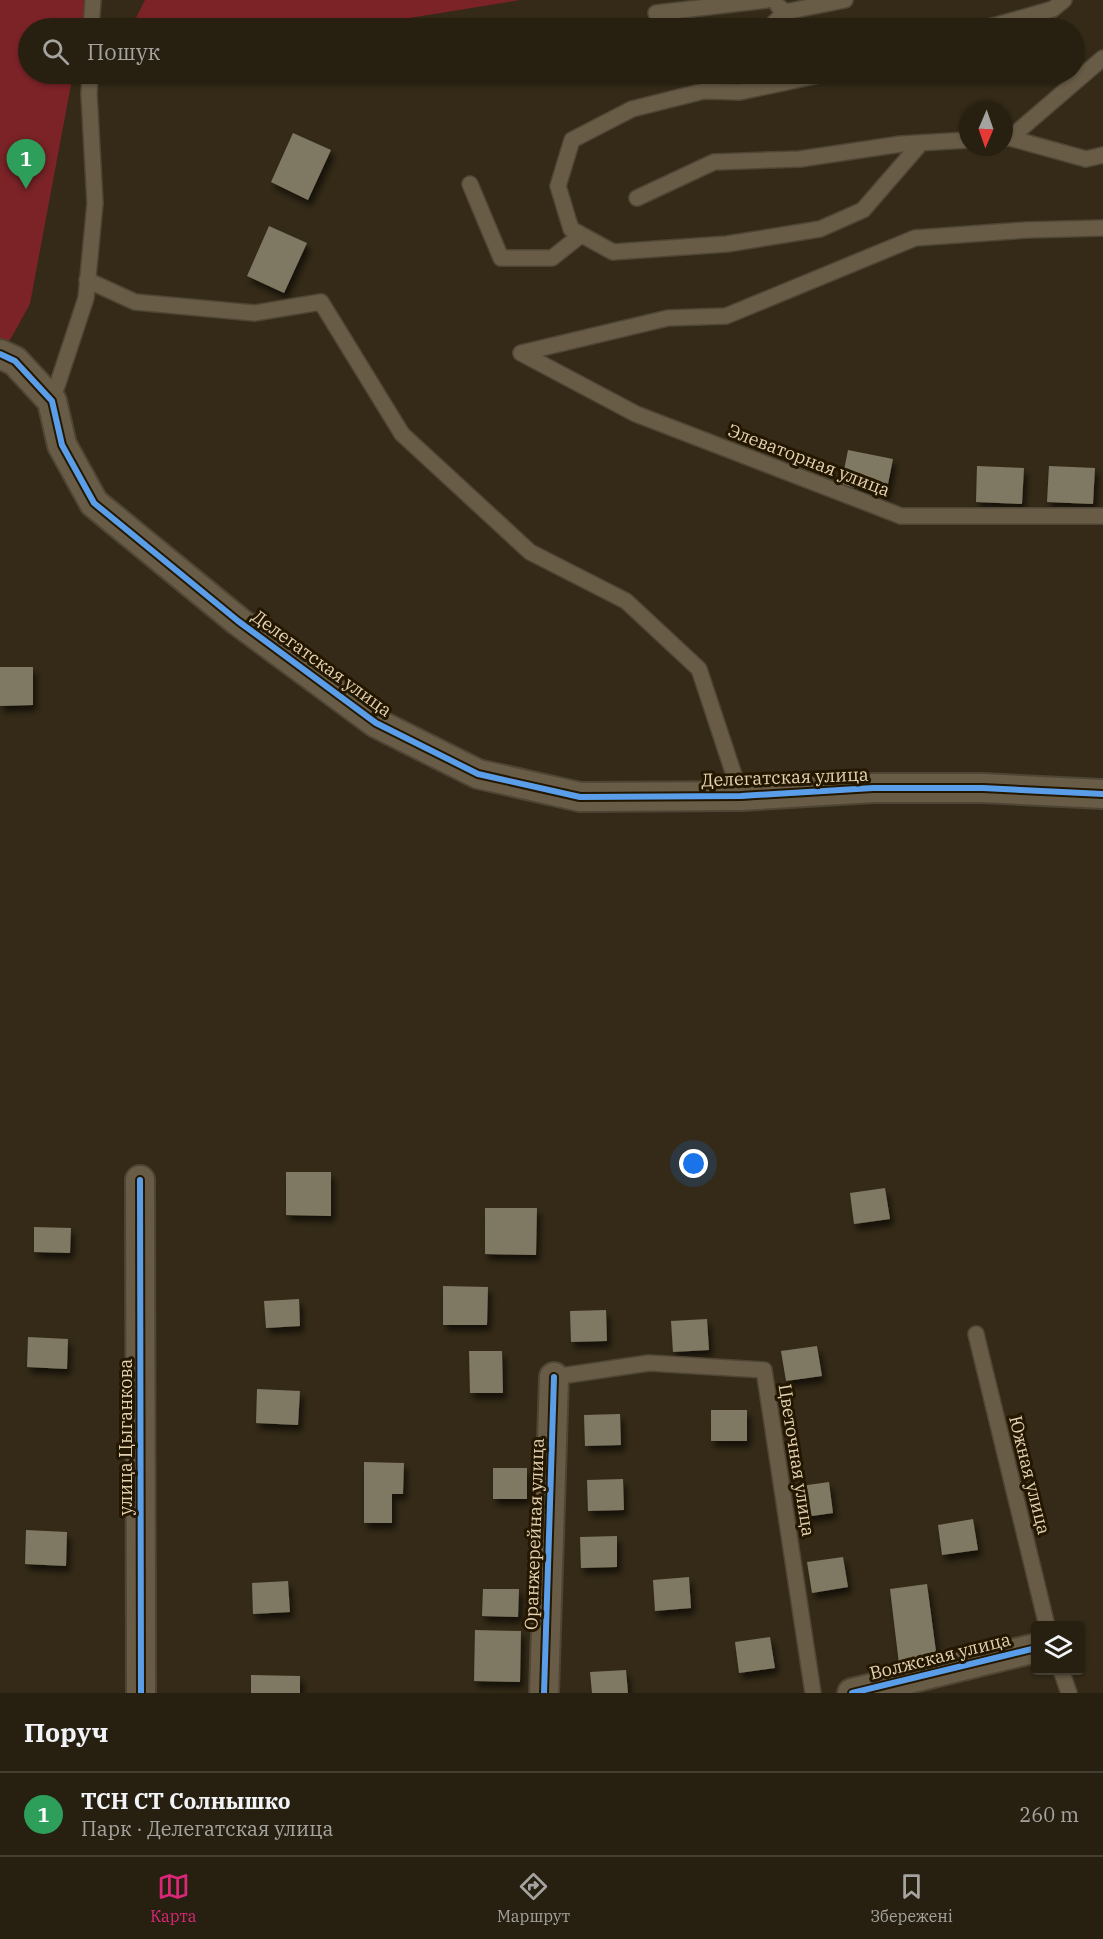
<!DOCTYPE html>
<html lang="uk">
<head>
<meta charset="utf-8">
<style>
	body { margin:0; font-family:"IBM Plex Serif",serif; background:#332d1f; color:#f1f3f6 }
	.controls { position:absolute; right:18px; bottom:18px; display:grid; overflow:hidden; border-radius:6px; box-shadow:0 2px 4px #0004 }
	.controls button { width:54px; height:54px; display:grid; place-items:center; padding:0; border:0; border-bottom:2px solid #433e31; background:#272011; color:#f1f3f6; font:30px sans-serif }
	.compass { position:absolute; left:959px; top:102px; width:54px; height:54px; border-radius:50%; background:#272011; box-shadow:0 2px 4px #0004; rotate:182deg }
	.you { position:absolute; left:694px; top:1164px; width:21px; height:21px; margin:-15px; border:4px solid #fff; border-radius:50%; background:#1a73e8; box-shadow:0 0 0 9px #1a73e833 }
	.badge { display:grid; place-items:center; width:39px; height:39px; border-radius:50%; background:#db2777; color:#fff; font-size:20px; font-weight:700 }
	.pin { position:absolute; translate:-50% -50px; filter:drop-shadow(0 2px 3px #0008) }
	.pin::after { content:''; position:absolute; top:32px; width:21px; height:18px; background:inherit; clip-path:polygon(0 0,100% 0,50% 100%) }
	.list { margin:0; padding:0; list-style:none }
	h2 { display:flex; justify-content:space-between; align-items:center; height:78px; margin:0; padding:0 24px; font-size:26px }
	h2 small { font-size:20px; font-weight:400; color:#a4a39f }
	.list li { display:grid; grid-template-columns:39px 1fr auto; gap:18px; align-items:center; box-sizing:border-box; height:84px; padding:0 24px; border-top:2px solid #433e31 }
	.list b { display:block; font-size:22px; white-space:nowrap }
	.list p { margin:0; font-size:20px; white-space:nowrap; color:#a4a39f }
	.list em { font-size:20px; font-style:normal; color:#a4a39f }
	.icon { flex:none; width:33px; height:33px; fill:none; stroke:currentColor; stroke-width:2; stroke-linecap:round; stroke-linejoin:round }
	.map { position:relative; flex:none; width:1103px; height:1693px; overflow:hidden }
	.search { position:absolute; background:#272011; box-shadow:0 2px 4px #0004; left:18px; right:18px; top:18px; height:66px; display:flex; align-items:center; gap:15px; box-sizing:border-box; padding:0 21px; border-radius:33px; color:#a4a39f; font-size:22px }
	.sheet { height:162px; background:#272011 }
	nav { display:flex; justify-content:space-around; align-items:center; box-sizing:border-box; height:84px; border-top:2px solid #433e31; background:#272011; font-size:16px; color:#a4a39f }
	nav a { display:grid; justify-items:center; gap:3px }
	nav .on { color:#db2777 }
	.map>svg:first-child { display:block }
	.green { fill:#7b2327 }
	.building { fill:#7f7862; filter:url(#shadow) }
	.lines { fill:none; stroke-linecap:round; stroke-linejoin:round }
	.service-casing { stroke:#4f4535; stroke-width:18 }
	.minor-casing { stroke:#4f4535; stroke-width:32 }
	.service { stroke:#685c46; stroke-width:15 }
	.minor { stroke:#685c46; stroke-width:28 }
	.cycleway-casing { stroke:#241700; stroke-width:10 }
	.cycleway { stroke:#5a9eea; stroke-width:6 }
	.labels { text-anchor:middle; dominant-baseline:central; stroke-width:6; stroke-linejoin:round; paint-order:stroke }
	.street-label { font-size:18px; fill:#e3d1b2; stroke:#241700 }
</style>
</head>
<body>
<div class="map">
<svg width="1103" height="1693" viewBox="0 0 1103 1693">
	<defs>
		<filter id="shadow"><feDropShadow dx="3.5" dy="6" stdDeviation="3" flood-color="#0009"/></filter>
	</defs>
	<rect width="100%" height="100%" fill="#342a17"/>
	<path class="green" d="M0 0H99L85 28H28V74H73L30 304 0 358Z
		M145 0H520L348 28H131Z"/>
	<path class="building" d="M293 133 331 150 308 200 271 182Z
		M269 226 307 243 284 293 247 276Z
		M848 450 893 459 886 494 841 485Z
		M977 466 1024 468 1022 504 976 502Z
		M1049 466 1095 468 1093 504 1047 502Z
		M0 667H33V705L0 706Z
		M286 1172H331V1216L286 1215Z
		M885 1188 890 1219 854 1224 850 1193Z
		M485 1208H537L536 1255 485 1254Z
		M34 1227 71 1228 70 1253 34 1252Z
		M443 1286 488 1287 487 1325H443Z
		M299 1299 300 1326 266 1328 264 1301Z
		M606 1310 607 1341 571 1342 570 1311Z
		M707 1319 709 1350 673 1352 671 1321Z
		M28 1337 68 1339 67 1369 27 1367Z
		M817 1346 822 1376 786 1381 781 1351Z
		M469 1351H502L503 1393H470Z
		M257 1389 300 1391 298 1425 256 1423Z
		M711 1410H747V1441H711Z
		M620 1414 621 1445 585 1446 584 1415Z
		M364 1462 404 1463 403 1494H392V1523H364Z
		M493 1468H527V1499H493Z
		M623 1479 624 1510 588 1511 587 1480Z
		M829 1482 833 1513 798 1518 793 1487Z
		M973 1519 978 1550 942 1555 938 1525Z
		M26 1530 67 1532 66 1566 25 1564Z
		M617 1536V1567L581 1568 580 1537Z
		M843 1557 848 1587 812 1593 807 1562Z
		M689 1577 691 1608 655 1611 653 1580Z
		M288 1581 290 1612 253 1614 252 1583Z
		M927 1584 937 1659 899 1664 890 1589Z
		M483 1589H519L518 1617 482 1616Z
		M475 1630 521 1631 520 1682 474 1681Z
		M770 1637 775 1668 739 1673 735 1642Z
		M626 1670 628 1693H592L590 1672Z
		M251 1675 300 1676V1693H251Z"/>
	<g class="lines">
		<g class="service-casing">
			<path id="service" d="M785 12 845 0
				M656 13 767 0
				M91 28 93 0
				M769 28 785 12 778 6
				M986 28 1053 9 1064 0
				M824 74 740 92 704 91 632 109 572 140 558 186 571 229 613 252 727 244 820 229 863 210 921 143
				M704 91 722 74
				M1004 138H1010L1086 159 1103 155
				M1010 138 1103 58
				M470 184 501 258H552L581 235
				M637 198 714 162 800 159 901 144 968 140
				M87 280 135 302 254 313 321 302 402 434 530 552 626 601 699 669 741 796
				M521 353 636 414 901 516H1103
				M521 353 668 318 726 316 915 238 1027 230 1103 228
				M52 401 86 298 95 203 89 94 90 74
				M976 1334 1047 1626
				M554 1377 649 1363 764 1370 813 1693
				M1061 1670 1069 1693"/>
		</g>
		<g class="minor-casing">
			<path id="minor" d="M0 354 15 361 52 401 62 445 94 503 238 621 376 723 478 774 580 797 741 796 873 788H983L1103 794
				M140 1180 141 1693
				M544 1693 554 1377
				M852 1693 1036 1648"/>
		</g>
		<use href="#service" class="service"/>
		<use href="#minor" class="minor"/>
		<g class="cycleway-casing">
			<path id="cycleway" d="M0 354 15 361 52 401 62 445 94 503 238 621 376 723 478 774 580 797 741 796 873 788H983L1103 794
				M140 1180 141 1693
				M544 1693 554 1377
				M852 1693 1036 1648"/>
		</g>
		<use href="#cycleway" class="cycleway"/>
	</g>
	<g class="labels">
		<g class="street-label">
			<text transform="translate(809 460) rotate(21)">Элеваторная улица</text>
			<text transform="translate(322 663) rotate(36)">Делегатская улица</text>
			<text transform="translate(785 777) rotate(-2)">Делегатская улица</text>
			<text transform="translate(125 1437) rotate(-90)">улица Цыганкова</text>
			<text transform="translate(797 1460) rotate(81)">Цветочная улица</text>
			<text transform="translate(1030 1475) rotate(76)">Южная улица</text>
			<text transform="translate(534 1534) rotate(-88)">Оранжерейная улица</text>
			<text transform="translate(940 1656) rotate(-14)">Волжская улица</text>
		</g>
	</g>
</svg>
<div class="controls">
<button><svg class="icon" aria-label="layers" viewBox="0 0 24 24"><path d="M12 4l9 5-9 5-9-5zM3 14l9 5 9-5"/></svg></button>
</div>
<svg class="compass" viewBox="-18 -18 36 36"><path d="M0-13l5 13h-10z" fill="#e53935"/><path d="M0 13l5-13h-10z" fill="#a4a39f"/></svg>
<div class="you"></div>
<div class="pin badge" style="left:26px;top:189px;background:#2e9e5b">1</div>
<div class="search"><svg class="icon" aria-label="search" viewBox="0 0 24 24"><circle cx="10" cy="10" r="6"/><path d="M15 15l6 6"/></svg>Пошук</div>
</div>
<section class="sheet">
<h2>Поруч<small></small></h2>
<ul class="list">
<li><span class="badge" style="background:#2e9e5b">1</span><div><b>ТСН СТ Солнышко</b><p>Парк · Делегатская улица</p></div><em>260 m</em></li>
</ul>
</section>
<nav>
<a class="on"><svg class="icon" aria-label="map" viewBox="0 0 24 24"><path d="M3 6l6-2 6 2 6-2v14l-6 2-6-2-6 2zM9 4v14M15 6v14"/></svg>Карта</a>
<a><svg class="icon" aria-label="directions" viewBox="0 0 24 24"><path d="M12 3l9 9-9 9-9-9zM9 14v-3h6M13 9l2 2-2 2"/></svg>Маршрут</a>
<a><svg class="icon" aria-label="saved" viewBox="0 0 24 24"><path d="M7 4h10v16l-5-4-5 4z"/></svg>Збережені</a>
</nav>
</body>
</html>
